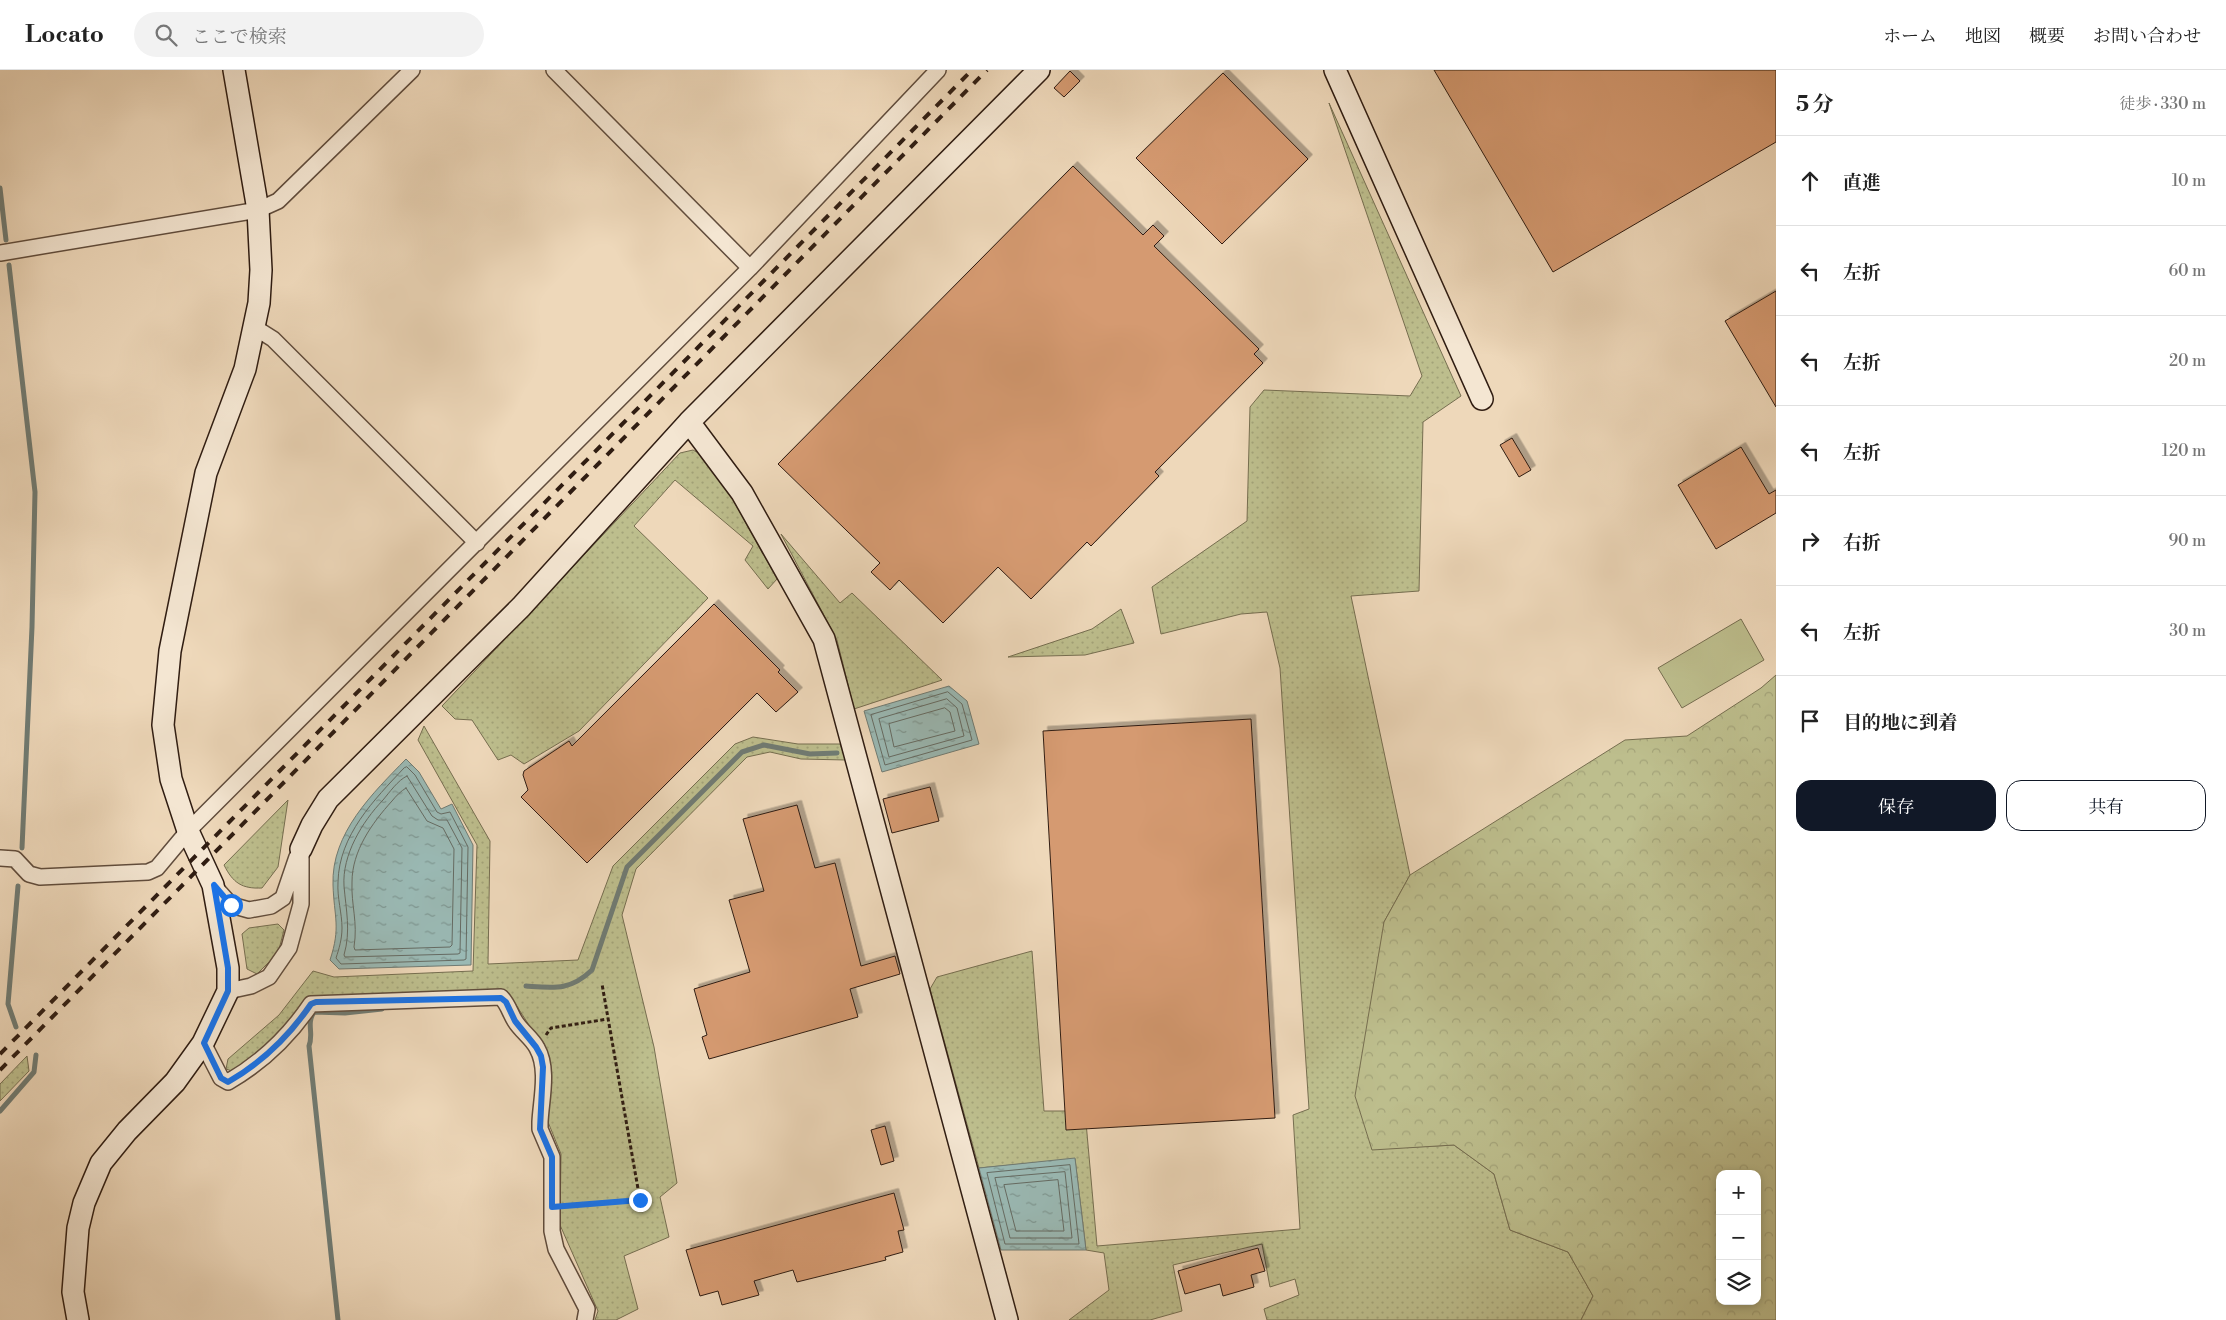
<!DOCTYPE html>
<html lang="ja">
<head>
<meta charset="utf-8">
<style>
	body { margin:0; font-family:"Libre Bodoni","Noto Serif JP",serif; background:#f2f2f2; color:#222 }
	.controls { position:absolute; right:15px; bottom:15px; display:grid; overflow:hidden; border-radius:10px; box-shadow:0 2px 8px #0003 }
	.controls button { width:45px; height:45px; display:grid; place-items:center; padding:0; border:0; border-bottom:1px solid #e0e0e0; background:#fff; color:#222; font:25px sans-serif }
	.stop { position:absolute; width:15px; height:15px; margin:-11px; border:4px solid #1a73e8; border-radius:50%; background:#fff }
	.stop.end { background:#1a73e8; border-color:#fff; box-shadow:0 1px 5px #0008 }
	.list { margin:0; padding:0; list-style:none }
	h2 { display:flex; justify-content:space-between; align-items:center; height:65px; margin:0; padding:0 20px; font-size:21px }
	h2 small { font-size:16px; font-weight:400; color:#767676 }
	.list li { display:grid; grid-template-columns:32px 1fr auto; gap:15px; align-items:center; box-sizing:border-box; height:90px; padding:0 20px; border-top:1px solid #e0e0e0 }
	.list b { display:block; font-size:19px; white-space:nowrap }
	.list em { font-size:16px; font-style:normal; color:#767676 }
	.actions { display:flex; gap:10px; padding:15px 20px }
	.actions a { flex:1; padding:11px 0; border:1px solid #111827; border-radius:15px; text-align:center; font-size:18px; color:#111827 }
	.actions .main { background:#111827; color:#fff }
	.icon { flex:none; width:28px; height:28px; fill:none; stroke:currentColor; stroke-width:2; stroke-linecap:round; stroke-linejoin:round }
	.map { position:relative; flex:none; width:1776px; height:1250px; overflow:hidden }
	header { display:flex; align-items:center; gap:30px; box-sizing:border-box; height:70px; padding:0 25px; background:#fff; border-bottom:1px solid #e0e0e0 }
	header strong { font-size:24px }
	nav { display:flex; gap:28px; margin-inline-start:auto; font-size:18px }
	.search { width:350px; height:45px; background:#f2f2f2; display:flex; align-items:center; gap:12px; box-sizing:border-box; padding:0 18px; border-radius:28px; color:#767676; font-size:19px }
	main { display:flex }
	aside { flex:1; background:#fff }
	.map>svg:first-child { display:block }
	.grass { fill:url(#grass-dots); stroke:#766e50 }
	.forest { fill:url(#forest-crowns); stroke:#766e50; fill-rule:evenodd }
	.park { fill:#bdbe8d; stroke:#766e50 }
	.water { fill:url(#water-ripples); stroke:#707b73 }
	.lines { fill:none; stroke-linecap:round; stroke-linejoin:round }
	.shore { stroke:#656b63; stroke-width:1 }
	.stream { stroke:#707b73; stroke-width:5 }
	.building { fill:#d59a71; stroke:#301d12; filter:url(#shadow) }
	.street-casing { stroke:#604c3c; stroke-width:18 }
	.secondary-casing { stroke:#301d12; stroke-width:24 }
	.path { stroke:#301d12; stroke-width:3; stroke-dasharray:4 2.5; stroke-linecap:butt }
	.street { stroke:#f4e6d2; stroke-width:15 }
	.secondary { stroke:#f4e6d2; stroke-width:21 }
	.rail { stroke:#301d12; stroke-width:4; stroke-dasharray:9 9; stroke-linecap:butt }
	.route { stroke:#1a73e8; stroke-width:6 }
</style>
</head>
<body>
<header>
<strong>Locato</strong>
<div class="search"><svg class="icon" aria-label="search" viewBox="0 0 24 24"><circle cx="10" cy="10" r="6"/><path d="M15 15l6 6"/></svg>ここで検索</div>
<nav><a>ホーム</a><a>地図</a><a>概要</a><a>お問い合わせ</a></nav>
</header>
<main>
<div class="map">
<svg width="1776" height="1250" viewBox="0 0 1776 1250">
	<defs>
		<pattern id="grass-dots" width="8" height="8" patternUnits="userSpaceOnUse" patternTransform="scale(1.25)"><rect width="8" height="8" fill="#bdbe8d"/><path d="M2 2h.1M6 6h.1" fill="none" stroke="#a3a379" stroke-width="1.8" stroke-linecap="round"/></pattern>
		<pattern id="forest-crowns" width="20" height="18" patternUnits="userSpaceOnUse" patternTransform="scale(1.25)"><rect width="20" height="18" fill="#bdbe8d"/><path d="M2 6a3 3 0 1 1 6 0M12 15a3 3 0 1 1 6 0" fill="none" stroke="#a3a379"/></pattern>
		<pattern id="water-ripples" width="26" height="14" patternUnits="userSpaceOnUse" patternTransform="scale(1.25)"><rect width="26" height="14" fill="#9ab9b4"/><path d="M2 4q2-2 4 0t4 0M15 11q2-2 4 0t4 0" fill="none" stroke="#7e9691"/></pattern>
		<filter id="shadow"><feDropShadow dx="4.5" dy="-4.5" stdDeviation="0" flood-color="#0004"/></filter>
	</defs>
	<rect width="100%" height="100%" fill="#eed8ba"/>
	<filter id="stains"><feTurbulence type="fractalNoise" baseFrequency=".004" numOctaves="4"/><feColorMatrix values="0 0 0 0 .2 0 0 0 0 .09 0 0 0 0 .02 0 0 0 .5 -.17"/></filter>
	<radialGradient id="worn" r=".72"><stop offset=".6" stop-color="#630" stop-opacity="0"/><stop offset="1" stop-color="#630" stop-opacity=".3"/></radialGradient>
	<path class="grass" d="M1329 33 1461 326 1423 352 1419 521 1351 526 1410 805 1384 852 1373 1079 1454 1075 1494 1104 1510 1160 1568 1182 1593 1226 1581 1250H1267L1264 1239 1299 1225 1295 1209 1270 1217 1262 1174 1173 1195 1182 1241 1150 1250H1069L1109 1220 1104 1183 1086 1180 1075 1089 979 1098 930 919 937 907 1032 881 1044 1041H1085L1097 1176 1300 1159 1293 1045 1309 1039 1280 598 1267 542 1241 544 1161 564 1152 517 1247 451 1250 337 1264 320 1410 326 1422 306Z
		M693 380 711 390 777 509 768 519 745 490 753 476 675 410 634 456 708 528 579 661 524 694 511 685 498 690 472 650 455 649 442 636 680 383Z
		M781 464 840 533 852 523 942 610 854 639 837 570Z
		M1121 539 1134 573 1085 585 1008 587 1092 559Z
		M424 656 490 771 488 894 578 890 613 796 735 674 753 667 798 674H840L846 690 801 689 770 682 747 687 636 799 622 845 654 977 677 1113 660 1127 669 1167 624 1186 638 1239 616 1250H595L598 1241 560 1155 561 1084 548 1052 549 986 507 921 307 927 291 953 235 1002 226 999 228 989 279 945 313 901 334 907 473 901 477 775 418 670Z
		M288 730 278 797 262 818C242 819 233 813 224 795Z
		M278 854 284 860 278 883 257 904 247 899 242 864 249 858Z
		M27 986 29 1001 0 1031V1014Z"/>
	<path class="forest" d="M1776 605V1250H1581L1593 1226 1568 1182 1510 1160 1494 1104 1454 1075 1372 1080 1355 1026 1384 852 1410 805 1625 670 1687 666 1761 618ZM1720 1104H1757V1231H1720Z"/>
	<path class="park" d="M1741 549 1764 590 1682 638 1658 598Z"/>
	<path class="water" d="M949 616 967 631 979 674 882 702 864 641Z
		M406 689 419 702 441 739 452 734 473 775 471 895 339 899 330 890C341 857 334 847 333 815 331 763 373 723 406 689Z
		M1075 1088 1086 1180H1001L979 1098Z"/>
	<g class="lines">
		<path class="shore" d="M948 622 962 634 972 670 885 695 871 645Z
			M947 629 957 638 964 666 889 687 879 649Z
			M945 638 950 642 955 661 894 677 889 654Z
			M407 697 415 705 437 742 441 744 450 742 468 777 466 889 464 890 341 894 336 888C339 879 342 869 342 858 342 843 337 828 338 812 339 765 374 730 404 698Z
			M407 706 432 746 438 750H447L462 778 460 883 458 884 345 887 344 885C351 861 346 840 344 816 342 785 362 752 383 730 389 723 398 710 407 706Z
			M406 718 427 751 443 758 454 779 452 875 450 877 355 880 354 877C358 852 351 835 352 812 352 781 372 753 392 731 396 726 401 721 406 718Z
			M1070 1095 1079 1174H1005L987 1103Z
			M1065 1102 1072 1168H1010L995 1108Z
			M1058 1110 1064 1161H1016L1004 1115Z"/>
		<path class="stream" d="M0 118 6 170
			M9 195 35 422 32 557 22 778
			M526 916C554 918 570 921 592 900L627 797 742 682 764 675 810 684 837 683
			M16 957 8 934 18 816
			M0 1041 34 1002 36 985
			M338 1250 309 976C314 963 306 954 314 942L345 943 382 939"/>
	</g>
	<path class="building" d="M1434 0H1776V72L1553 202Z
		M1070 1 1080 11 1064 27 1054 18Z
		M1223 3 1308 89 1222 174 1136 88Z
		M1073 96 1143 165 1153 155 1164 166 1154 176 1259 279 1254 284 1263 293 1155 402 1159 406 1091 476 1087 472 1031 529 998 497 943 553 899 510 890 520 871 502 880 493 778 394Z
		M1776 221V337L1725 251Z
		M1512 368 1531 400 1519 407 1500 375Z
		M1741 377 1769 424 1776 420V443L1716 479 1678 415Z
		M714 534 780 600 778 602 798 622 776 642 757 623 587 793 521 727 528 720 523 705 524 701 569 671 572 676Z
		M1251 649 1275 1048 1066 1060 1043 661Z
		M930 717 939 751 892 763 883 729Z
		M797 735 815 798 835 793 861 896 895 886 900 904 850 919 858 947 709 989 702 967 707 965 694 919 750 902 729 830 764 821 743 749Z
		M885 1056 894 1091 881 1095 871 1060Z
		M894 1123 904 1160 898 1161 903 1182 885 1187 886 1190 797 1212 793 1200 754 1211 759 1225 722 1235 718 1221 700 1226 686 1180Z
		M1258 1178 1265 1201 1251 1205 1254 1217 1223 1226 1220 1214 1185 1224 1178 1201Z"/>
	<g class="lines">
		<g class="street-casing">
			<path id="street" d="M554 0 750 198
				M0 183 258 140 278 131 412 0
				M254 257 273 269 477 473
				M0 788 15 789 29 804 40 807 148 802 157 798 188 761 750 198 938 0
				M213 815 231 835 249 840 271 836 283 828 297 787
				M228 921 251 916 269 907 289 878 301 834V779
				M203 973 221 1008 228 1012C261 993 290 965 311 934L501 927C508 934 510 943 515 951 521 961 532 968 537 978 549 999 541 1030 540 1052V1059L552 1087V1161L556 1179 587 1239 585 1250"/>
		</g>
		<g class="secondary-casing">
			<path id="secondary" d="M1335 0 1482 329
				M689 352 742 423 824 569 1007 1250
				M301 779 312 755 328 729 521 537 689 352 1039 0
				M78 1250 73 1222 78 1158 84 1133 101 1093 127 1061 175 1012 203 973 228 921V898L213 815 188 761 171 709 163 655 170 581 206 403 245 299 259 233 261 200 258 140 234 0"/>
		</g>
		<path class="path" d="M546 965 551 958 608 949
			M568 1136 640 1130 602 914"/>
		<use href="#street" class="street"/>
		<use href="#secondary" class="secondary"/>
		<path class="rail" d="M0 984 972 0
			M0 1000 987 0"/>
	</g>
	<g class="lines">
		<path class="route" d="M231 835 214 815 228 898V921L204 973 221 1008 228 1012C261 993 290 965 311 934L316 932 501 928 506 932 515 951 536 977 541 986 543 997 540 1059 552 1087V1137L640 1130"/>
	</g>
	<rect width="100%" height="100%" filter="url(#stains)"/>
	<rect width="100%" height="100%" fill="url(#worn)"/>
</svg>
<div class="controls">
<button>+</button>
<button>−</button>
<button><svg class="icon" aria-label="layers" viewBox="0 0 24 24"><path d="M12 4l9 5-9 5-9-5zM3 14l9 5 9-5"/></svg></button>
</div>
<div class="stop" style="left:231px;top:835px"></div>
<div class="stop end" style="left:640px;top:1130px"></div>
</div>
<aside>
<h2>5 分<small>徒歩 · 330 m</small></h2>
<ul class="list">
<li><svg class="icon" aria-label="ahead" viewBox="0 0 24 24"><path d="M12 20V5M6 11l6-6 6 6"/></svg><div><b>直進</b></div><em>10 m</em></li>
<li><svg class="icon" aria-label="left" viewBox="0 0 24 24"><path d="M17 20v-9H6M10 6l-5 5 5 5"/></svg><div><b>左折</b></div><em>60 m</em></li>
<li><svg class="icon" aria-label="left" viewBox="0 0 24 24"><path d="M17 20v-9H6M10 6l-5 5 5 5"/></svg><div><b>左折</b></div><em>20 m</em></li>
<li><svg class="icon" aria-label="left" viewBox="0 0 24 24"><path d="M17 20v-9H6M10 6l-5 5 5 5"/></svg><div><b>左折</b></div><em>120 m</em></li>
<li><svg class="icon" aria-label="right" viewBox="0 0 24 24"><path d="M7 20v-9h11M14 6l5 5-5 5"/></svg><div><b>右折</b></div><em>90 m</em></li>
<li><svg class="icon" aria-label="left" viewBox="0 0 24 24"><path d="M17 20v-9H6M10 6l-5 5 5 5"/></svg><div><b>左折</b></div><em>30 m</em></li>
<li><svg class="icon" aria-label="arrive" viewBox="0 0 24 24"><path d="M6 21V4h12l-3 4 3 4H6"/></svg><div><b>目的地に到着</b></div></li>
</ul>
<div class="actions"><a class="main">保存</a><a>共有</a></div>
</aside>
</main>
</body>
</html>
